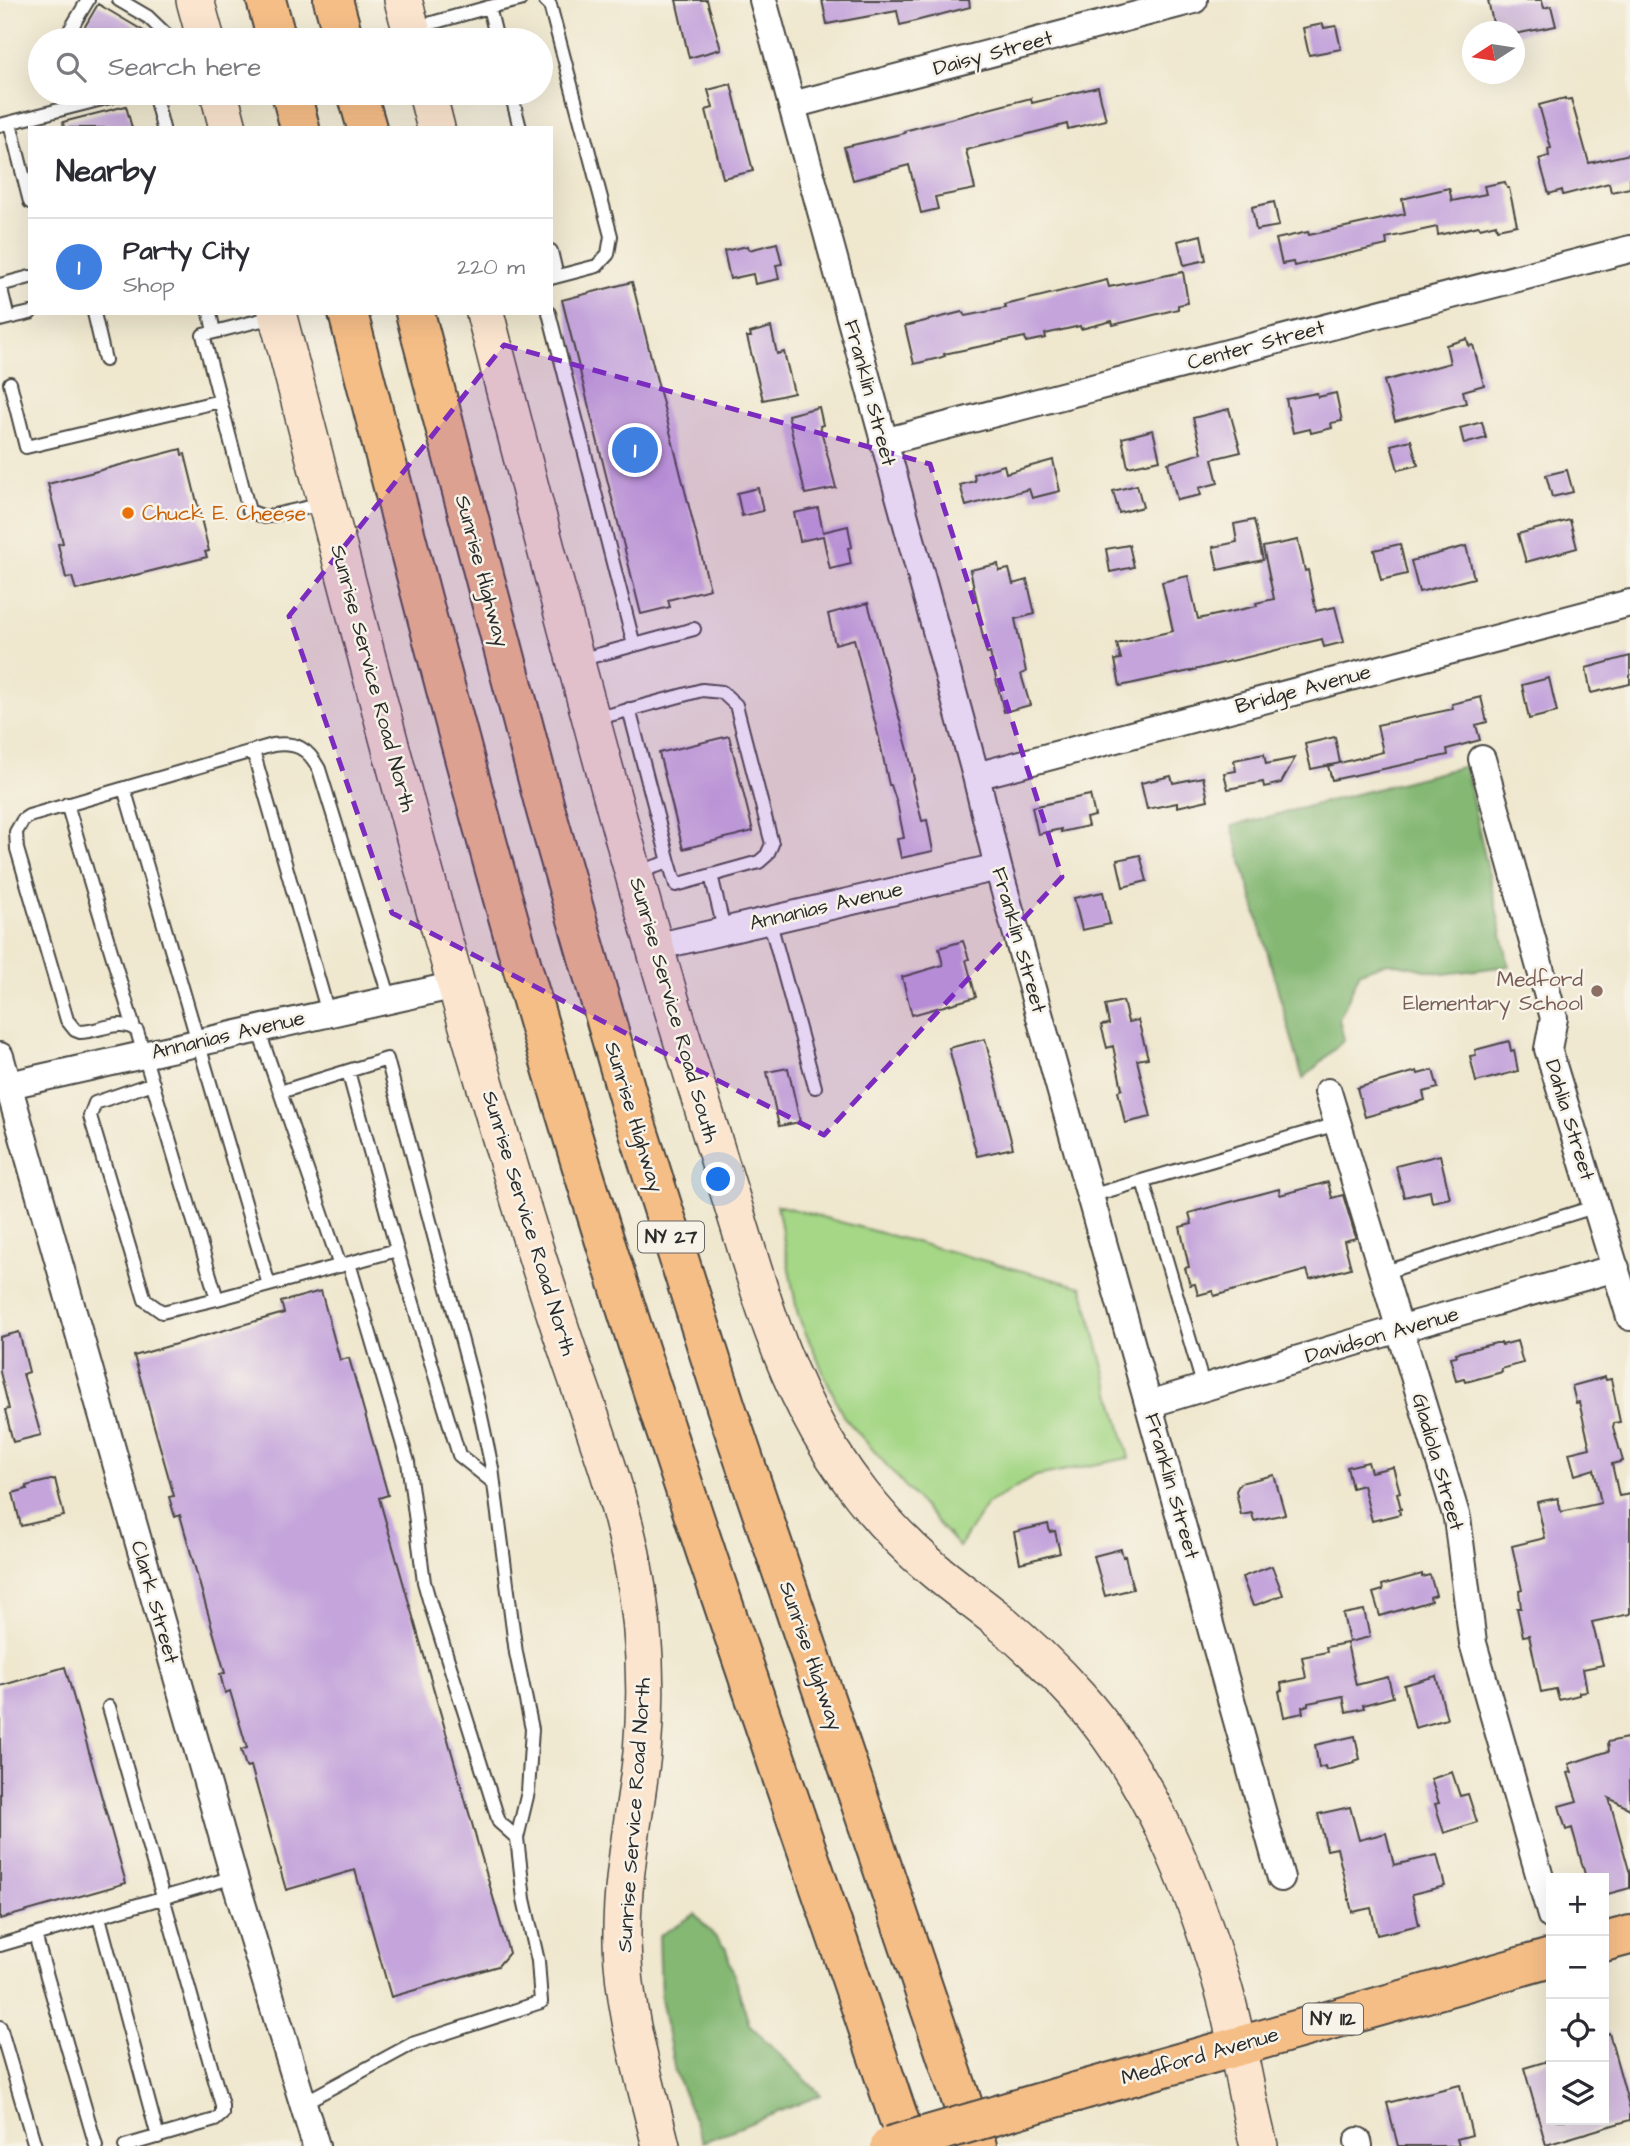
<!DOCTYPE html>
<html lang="en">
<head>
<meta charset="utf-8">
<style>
	body { margin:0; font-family:"Architects Daughter",sans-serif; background:#f7f7f7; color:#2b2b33 }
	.controls { position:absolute; right:21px; bottom:21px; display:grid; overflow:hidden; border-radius:0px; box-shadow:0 7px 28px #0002 }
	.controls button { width:63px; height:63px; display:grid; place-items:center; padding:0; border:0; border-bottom:2px solid #e1e1e2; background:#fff; color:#2b2b33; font:35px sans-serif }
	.compass { position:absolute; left:1462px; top:21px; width:63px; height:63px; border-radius:50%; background:#fff; box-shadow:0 7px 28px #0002; rotate:258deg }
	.you { position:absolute; left:719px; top:1180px; width:24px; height:24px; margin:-18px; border:5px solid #fff; border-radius:50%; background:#1a73e8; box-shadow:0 0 0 10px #1a73e833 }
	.badge { display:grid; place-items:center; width:46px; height:46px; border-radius:50%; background:#b5179e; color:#fff; font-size:23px; font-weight:700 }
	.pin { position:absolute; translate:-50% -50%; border:4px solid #fff; box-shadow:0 2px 7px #0006 }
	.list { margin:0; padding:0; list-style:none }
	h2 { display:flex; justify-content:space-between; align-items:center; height:91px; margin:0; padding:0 28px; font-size:30px }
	h2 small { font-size:23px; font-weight:400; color:#7c7c81 }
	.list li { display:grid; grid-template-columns:46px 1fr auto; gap:21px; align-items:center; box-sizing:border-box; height:98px; padding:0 28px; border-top:2px solid #e1e1e2 }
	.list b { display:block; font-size:26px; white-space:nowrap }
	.list p { margin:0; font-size:23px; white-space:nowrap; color:#7c7c81 }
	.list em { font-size:23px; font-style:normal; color:#7c7c81 }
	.icon { flex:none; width:38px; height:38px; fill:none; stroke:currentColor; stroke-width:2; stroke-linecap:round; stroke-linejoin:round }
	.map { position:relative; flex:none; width:1630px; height:2146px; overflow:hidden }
	.search { position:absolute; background:#fff; box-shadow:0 7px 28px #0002; left:28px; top:28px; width:525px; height:77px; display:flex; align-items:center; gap:18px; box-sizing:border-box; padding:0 24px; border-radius:38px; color:#7c7c81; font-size:26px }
	.panel { position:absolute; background:#fff; box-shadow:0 7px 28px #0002; left:28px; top:126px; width:525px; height:189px; border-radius:0px }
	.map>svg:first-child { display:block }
	.green { fill:#a5d786; stroke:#688158; stroke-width:2 }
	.forest { fill:#84b873; stroke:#58724f; stroke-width:2 }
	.building { fill:#c4a4db }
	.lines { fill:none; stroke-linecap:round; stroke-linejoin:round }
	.lane-casing { stroke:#484743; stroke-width:16 }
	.street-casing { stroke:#484743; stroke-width:30 }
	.secondary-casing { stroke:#484743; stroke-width:40 }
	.primary-casing { stroke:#484743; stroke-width:42 }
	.highway-casing { stroke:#484743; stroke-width:42 }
	.lane { stroke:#fff; stroke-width:12 }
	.street { stroke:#fff; stroke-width:26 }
	.secondary { stroke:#fbe5cf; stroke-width:37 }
	.primary { stroke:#f6be87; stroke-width:38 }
	.highway { stroke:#f6be87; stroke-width:38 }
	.primary-bridge-casing { stroke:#484743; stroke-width:42; stroke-linecap:butt }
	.primary-bridge { stroke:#f6be87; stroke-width:38 }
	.marked { fill:#7b2cbf; fill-opacity:0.2; stroke:#7b2cbf; stroke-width:5; stroke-dasharray:14 9; stroke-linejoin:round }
	.food-dot { fill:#e8710a; stroke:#f7f3e8; stroke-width:2.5 }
	.education-dot { fill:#8d6e63; stroke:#f7f3e8; stroke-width:2.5 }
	.labels { text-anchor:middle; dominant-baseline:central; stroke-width:5; stroke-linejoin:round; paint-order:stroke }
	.shield { fill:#f7f3e8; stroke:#686764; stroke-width:2 }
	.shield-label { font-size:19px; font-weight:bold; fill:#2b2b2b }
	.street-label { font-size:21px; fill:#2b2b2b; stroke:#f7f3e8 }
	.food-label { font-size:21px; fill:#c56008; stroke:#f7f3e8; text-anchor:start }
	.education-label { font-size:21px; fill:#785e54; stroke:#f7f3e8; text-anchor:end }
</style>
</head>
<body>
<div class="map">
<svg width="1630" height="2146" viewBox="0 0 1630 2146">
	<rect width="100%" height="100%" fill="#f7f3e8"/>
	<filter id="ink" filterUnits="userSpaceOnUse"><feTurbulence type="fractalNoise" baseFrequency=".0143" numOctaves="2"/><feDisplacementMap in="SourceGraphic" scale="14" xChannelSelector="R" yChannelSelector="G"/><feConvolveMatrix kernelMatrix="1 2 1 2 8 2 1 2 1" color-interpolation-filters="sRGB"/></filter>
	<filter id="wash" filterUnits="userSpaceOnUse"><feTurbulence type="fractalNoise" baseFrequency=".00686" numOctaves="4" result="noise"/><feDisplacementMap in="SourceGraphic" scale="28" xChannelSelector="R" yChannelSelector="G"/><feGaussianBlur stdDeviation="1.57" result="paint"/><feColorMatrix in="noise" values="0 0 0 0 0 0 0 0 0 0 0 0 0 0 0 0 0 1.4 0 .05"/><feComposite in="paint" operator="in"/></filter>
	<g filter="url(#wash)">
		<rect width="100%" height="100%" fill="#efe7ce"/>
		<path class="green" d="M777 1205 1082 1287 1129 1458 1036 1476 987 1504 959 1547 843 1416 798 1316Z"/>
		<path class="forest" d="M1465 766 1509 966 1444 974 1388 962 1360 972 1339 1019 1344 1040 1303 1079 1232 826Z
			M695 1914 726 1949 749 2024 821 2095 703 2142 675 2072 661 1998 659 1936Z"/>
		<g id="blocks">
			<path class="building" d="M676 0H707L721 49 689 58Z
				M822 0H969L970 7 900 25 897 11 827 24Z
				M1488 0H1542L1544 8 1551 6 1556 26 1515 34V32H1495Z
				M98 4 159 40H77Z
				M1323 24 1324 28 1336 26 1341 49 1309 55 1303 28Z
				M731 84 753 171 723 178 706 110 713 108 708 90Z
				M1098 87 1106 120 1068 129 1067 124 966 150 975 189 935 197 938 209 921 213 909 165 853 180 844 147 905 133 904 131 1031 98 1032 103Z
				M1565 98V100L1571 99 1589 163 1630 154V188L1611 192 1609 183 1563 195 1562 190 1549 194 1539 159 1549 156 1548 149 1551 148 1539 105Z
				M126 106 132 128H64L63 122Z
				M1505 182 1507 188H1509L1517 225 1497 229 1496 224 1480 228 1479 226 1438 235 1437 227 1386 238 1387 245 1294 266 1293 262 1282 264 1276 239 1308 232 1309 235 1405 214 1402 199 1449 188 1452 201 1486 194 1484 186Z
				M1274 202 1279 226 1256 230 1252 207Z
				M1201 235 1206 260 1184 265 1178 241Z
				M777 243 782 264 776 265 779 279 755 284 753 274 730 279 724 251 748 246 749 250Z
				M1183 272 1188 303 1178 305V309L1113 325 1112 321 1081 329 1080 326 1045 334 1046 338 1026 342 1025 337 944 354 945 356 939 358 914 364 905 326 962 312 965 316 1006 308 1005 305 1107 280 1109 287Z
				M632 282 710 589 668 600 670 607 641 614 562 300Z
				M771 327 777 354 784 352 794 393 763 400 747 337H751L750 333Z
				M1467 339 1469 346 1473 345 1484 385 1463 391 1466 403 1395 421 1384 381 1450 363 1446 345Z
				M1317 393 1318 397 1336 393 1342 421 1331 423 1332 428 1311 433 1310 429 1293 433 1286 399Z
				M819 407 823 425 820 426 836 488 805 494 788 415Z
				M1229 409 1241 452 1212 459 1218 483 1199 488 1201 495 1177 500 1168 463 1202 453 1193 418Z
				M1482 422 1486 438 1464 444 1460 428Z
				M1153 430 1160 460 1128 467 1122 438Z
				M1411 440 1418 465 1398 470 1391 445Z
				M181 449 182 455 185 454 209 551 205 552 207 557 76 590 72 577 66 578 58 544 63 543 48 484Z
				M1053 460 1060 491 1032 498 1029 489 966 506 960 485 975 481 974 474 1004 465 1006 473Z
				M1567 470 1573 492 1552 497 1546 475Z
				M1137 485 1143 507 1119 513 1113 491Z
				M758 488 763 511 742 516 737 493Z
				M818 508 823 532 848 526 852 547 848 548 851 564 830 569 823 536 800 541 794 513Z
				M1254 520 1263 560 1218 570 1213 547 1237 542 1234 524Z
				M1570 520 1577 548 1526 562 1518 534Z
				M1298 540 1305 571 1308 570 1316 611 1335 607 1344 642 1324 647 1322 639 1190 671 1120 686 1115 660 1121 659 1117 644 1173 631 1162 582 1188 576 1198 619 1257 606 1256 603 1274 599 1263 547Z
				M1400 544 1407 574 1381 580 1374 550Z
				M1129 545 1134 567 1110 572 1106 549Z
				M1466 546 1474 578 1419 592 1411 561Z
				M998 564 999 571 1009 569 1013 584 1027 580 1035 614 1015 619 1026 672 1021 674 1030 705 1004 712 990 653 987 654 984 642 980 623H982L970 570Z
				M868 603 908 750 914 780 912 781 922 821 927 820 933 851 901 858 897 839 904 838 897 803 891 785H889L879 738 854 639 835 644 828 614Z
				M1630 656V684L1591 693 1586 668Z
				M1549 678 1557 712 1529 719 1522 685Z
				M1481 697 1487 722 1476 725 1480 740 1447 749 1448 755 1332 780 1328 766 1383 752 1377 725 1453 709 1452 704Z
				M729 736 753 831 683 849 659 753Z
				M1335 737 1340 763 1311 769 1305 744Z
				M1264 754 1266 764 1295 758 1281 783 1264 787 1263 782 1228 789 1224 773 1236 771 1234 760Z
				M1171 776 1173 783 1203 777 1208 800 1177 807V803L1147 809 1141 783Z
				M1090 795 1095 816 1086 818 1088 826 1061 832V829L1038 834 1032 807Z
				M1140 855 1147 881 1123 887 1117 860Z
				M1103 892 1110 924 1082 930 1074 898Z
				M963 941 969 959 966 960 976 997 912 1015 902 977 943 965 939 948Z
				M1123 1001 1128 1022 1138 1020 1148 1058 1137 1060 1151 1117 1125 1123 1118 1091 1122 1089 1113 1046 1107 1048 1101 1025 1109 1024 1105 1005Z
				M985 1039 1013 1148 977 1156 949 1048Z
				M1509 1041 1511 1051 1514 1050 1518 1071 1476 1082 1470 1056 1476 1055 1475 1050Z
				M788 1068 800 1122 779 1126 767 1072Z
				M1433 1070 1438 1088 1423 1092 1425 1100 1365 1117 1357 1088 1417 1071 1418 1074Z
				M1440 1155 1450 1198 1432 1202 1430 1191 1404 1197 1396 1166Z
				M1328 1182 1332 1198 1343 1195 1356 1238 1344 1241 1351 1268 1310 1279 1307 1270 1214 1296 1213 1291 1198 1295 1195 1284 1190 1285 1185 1268 1189 1267 1180 1227 1192 1224 1189 1213 1279 1189 1280 1195Z
				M321 1291 340 1360 349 1358 388 1495 379 1498 509 1953 498 1966 391 1997 355 1870 286 1890 251 1766 246 1767 241 1750 247 1748 230 1691 225 1693 220 1674 225 1673 180 1515 175 1517 169 1497 174 1496 134 1356 284 1313 281 1302Z
				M19 1332 29 1372 23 1374 41 1435 13 1442 5 1410 9 1409 0 1372V1337Z
				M1517 1341 1523 1363 1501 1369 1502 1372 1466 1382 1465 1379 1456 1381 1450 1357 1457 1356 1456 1353 1496 1343H1501L1502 1345Z
				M1605 1377 1606 1380 1611 1379 1620 1422 1614 1423 1613 1427 1623 1461 1612 1464 1619 1496 1630 1494V1614L1592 1622 1603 1665 1583 1669 1587 1691 1579 1692V1695L1559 1700 1556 1689 1541 1692 1529 1635 1523 1636 1517 1608H1521L1519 1591 1522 1590 1512 1546 1545 1538 1537 1502 1558 1498 1561 1512 1601 1503 1594 1469 1575 1475 1569 1453 1590 1448 1579 1402 1576 1403 1572 1386Z
				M1368 1462 1371 1472 1393 1467 1400 1492 1397 1493 1401 1509H1399L1400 1514 1372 1521 1363 1485 1352 1488 1347 1467Z
				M1274 1475 1285 1514 1254 1521 1252 1513 1241 1515 1236 1491 1240 1483Z
				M55 1479 64 1516 21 1526 13 1493 27 1489 26 1486Z
				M1048 1524 1050 1532 1055 1531 1060 1553 1020 1563 1014 1532Z
				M1121 1549 1123 1557 1125 1556 1133 1589 1105 1596 1094 1556Z
				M1272 1566 1283 1595 1253 1606 1242 1577Z
				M1422 1574V1577L1430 1575 1436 1595 1430 1597 1431 1601 1380 1616 1373 1593 1383 1590 1382 1585Z
				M1364 1610 1370 1637 1349 1642 1343 1614Z
				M1347 1643 1356 1685 1388 1677 1393 1697 1363 1705 1364 1708 1346 1712 1343 1696 1308 1703V1705L1302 1707 1303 1713 1284 1717 1279 1691 1282 1690 1281 1683 1306 1678 1302 1657 1327 1652 1326 1647Z
				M65 1667 126 1883 0 1919V1686Z
				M1436 1676 1447 1719 1415 1728 1404 1685Z
				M1355 1736 1360 1759 1354 1761 1355 1763 1326 1770 1325 1766 1319 1768 1315 1745Z
				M1627 1738 1630 1754V1809L1609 1798 1630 1874V1888L1604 1895V1878H1586L1572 1828 1566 1830 1559 1806 1577 1801 1568 1773 1572 1772 1569 1764 1609 1751 1608 1742Z
				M1452 1772 1460 1796 1468 1794 1477 1822 1444 1833 1435 1804 1439 1803 1431 1779Z
				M1350 1807 1359 1840 1386 1833 1394 1865 1437 1855 1445 1886 1412 1894 1419 1925 1377 1935 1371 1908 1352 1912 1337 1848 1327 1850 1318 1814Z
				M1609 2033 1630 2109V2120L1546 2145 1524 2068 1551 2060V2120H1604V2034Z
				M1460 2085 1472 2135 1457 2139 1459 2146H1398L1387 2103Z"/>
		</g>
	</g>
	<g filter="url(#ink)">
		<use href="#blocks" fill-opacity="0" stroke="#484743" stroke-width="2"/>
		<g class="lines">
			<g class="lane-casing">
				<path id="lane" d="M119 0 148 17 172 40
					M545 0 550 5 611 236 608 254 597 266 551 278
					M489 7 520 0
					M414 28 489 7 497 40
					M64 40 88 0
					M154 93 163 128
					M511 93 520 128
					M10 123 30 202
					M0 125 126 93
					M551 251 555 268 551 274
					M0 285 8 318 0 320
					M0 285 30 277
					M94 313 105 360
					M210 313 214 332
					M549 313 634 645
					M277 316 203 335 249 511 265 517 323 504
					M8 318 30 313
					M10 383 26 447 220 401
					M579 660 694 629
					M629 709 669 862 638 872
					M595 719 702 690 722 692 736 705 772 844 767 855 759 862 676 885 669 862
					M253 751 328 1013
					M124 788 269 1285 397 1250 348 1071 280 1092 258 1029
					M67 804 134 1028
					M711 875 724 929
					M769 919 815 1087
					M153 1083 95 1103 90 1116 145 1300 162 1312 217 1299
					M280 1092 340 1266
					M1143 1181 1204 1388
					M1090 1196 1337 1124
					M397 1250 459 1455 494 1483
					M349 1263 408 1462 424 1582 430 1603 499 1822 517 1838
					M1382 1273 1597 1206
					M269 1285 217 1299 137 1031C121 1017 99 1032 80 1032L75 1030 67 1020 17 849 16 832 23 820 29 816 273 745C296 742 308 748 319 769L390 999
					M109 1707 222 2105V2114L215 2120 125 2146
					M99 1917 158 2137
					M35 1935 96 2146
					M0 1945 234 1877
					M0 2027 35 2146
					M303 2103 412 2044 541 2002 538 1961 524 1899 517 1838 528 1792 532 1729 516 1653 492 1468 477 1398 387 1059 348 1071"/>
			</g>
			<g class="street-casing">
				<path id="street" d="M763 0 976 776 998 867 1281 1878
					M792 105 1194 0
					M883 442 1630 249
					M1482 759 1554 1018 1548 1049 1630 1317
					M976 776 1630 603
					M655 947 998 867
					M0 1056 234 1877 316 2146
					M0 1087 456 985
					M1328 1092 1457 1518 1473 1643 1551 1916
					M1149 1404 1399 1329 1616 1268
					M1358 2141 1359 2146"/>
			</g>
			<g class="secondary-casing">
				<path id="secondary" d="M195 0 206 40
					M403 0 414 40
					M219 93 228 128
					M427 93 436 128
					M277 313C346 576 412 840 490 1101 514 1183 539 1265 566 1346 589 1415 616 1483 631 1554 644 1619 648 1687 642 1753 635 1816 621 1877 622 1941 623 2011 645 2079 661 2146
					M485 313C553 577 620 841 701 1101 716 1150 731 1198 746 1247 763 1303 780 1357 807 1409 837 1469 881 1525 933 1569 953 1586 976 1602 997 1619 1026 1643 1053 1669 1078 1697 1150 1777 1193 1885 1223 1987 1238 2039 1245 2093 1259 2146"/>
			</g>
			<g class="primary-casing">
				<path id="primary" d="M1604 1942 1630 1935
					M1076 2092 1551 1958"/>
			</g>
			<g class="highway-casing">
				<path id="highway" d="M266 0 277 40
					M333 0 344 40
					M291 93 300 128
					M357 93 367 128
					M348 313C419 587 488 861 571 1131 674 1472 794 1809 908 2146
					M415 313 546 811 631 1108 726 1407 977 2146"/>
			</g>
			<use href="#lane" class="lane"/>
			<use href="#street" class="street"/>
			<use href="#secondary" class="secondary"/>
			<use href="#primary" class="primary"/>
			<use href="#highway" class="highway"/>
			<g class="primary-bridge-casing">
				<path id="primary-bridge" d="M890 2146 1076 2092"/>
			</g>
			<use href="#primary-bridge" class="primary-bridge"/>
		</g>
	</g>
	<path class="marked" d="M504 345 930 464 1062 877 824 1135 392 913 289 616Z"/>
	<circle class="food-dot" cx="128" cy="513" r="7"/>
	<circle class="education-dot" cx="1597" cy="991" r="7"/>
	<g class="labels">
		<g class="shield">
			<rect x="638" y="1221.5" width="66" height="31" rx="5"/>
			<rect x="1303" y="2003.5" width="60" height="31" rx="5"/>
		</g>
		<g class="shield-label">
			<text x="671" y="1237">NY 27</text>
			<text x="1333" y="2019">NY 112</text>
		</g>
		<g class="street-label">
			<text transform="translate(993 53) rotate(-15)">Daisy Street</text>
			<text transform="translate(1256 345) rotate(-15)">Center Street</text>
			<text transform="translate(870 393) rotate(75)">Franklin Street</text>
			<text transform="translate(482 571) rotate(75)">Sunrise Highway</text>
			<text transform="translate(373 678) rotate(75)">Sunrise Service Road North</text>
			<text transform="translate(1303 689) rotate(-15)">Bridge Avenue</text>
			<text transform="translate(826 906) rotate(-13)">Annanias Avenue</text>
			<text transform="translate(1019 940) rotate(74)">Franklin Street</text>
			<text transform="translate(674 1010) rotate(74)">Sunrise Service Road South</text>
			<text transform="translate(228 1035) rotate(-13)">Annanias Avenue</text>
			<text transform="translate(634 1117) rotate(73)">Sunrise Highway</text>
			<text transform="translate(1570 1120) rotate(73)">Dahlia Street</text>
			<text transform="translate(529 1223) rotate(73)">Sunrise Service Road North</text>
			<text transform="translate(1382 1335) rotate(-16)">Davidson Avenue</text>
			<text transform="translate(1438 1462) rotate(74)">Gladiola Street</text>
			<text transform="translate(1172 1486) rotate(74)">Franklin Street</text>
			<text transform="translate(155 1602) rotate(74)">Clark Street</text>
			<text transform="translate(811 1656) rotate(71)">Sunrise Highway</text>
			<text transform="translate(634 1815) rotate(-86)">Sunrise Service Road North</text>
			<text transform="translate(1200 2056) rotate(-16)">Medford Avenue</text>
		</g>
		<g class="food-label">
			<text x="142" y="513">Chuck E. Cheese</text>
		</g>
		<g class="education-label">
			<text x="1583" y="979">Medford<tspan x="1583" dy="24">Elementary School</tspan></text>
		</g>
	</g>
</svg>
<div class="controls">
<button>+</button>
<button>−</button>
<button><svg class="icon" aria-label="locate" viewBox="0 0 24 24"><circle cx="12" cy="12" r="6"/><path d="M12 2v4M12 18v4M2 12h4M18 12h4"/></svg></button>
<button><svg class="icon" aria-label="layers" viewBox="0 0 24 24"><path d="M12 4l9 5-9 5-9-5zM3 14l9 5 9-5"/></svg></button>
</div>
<svg class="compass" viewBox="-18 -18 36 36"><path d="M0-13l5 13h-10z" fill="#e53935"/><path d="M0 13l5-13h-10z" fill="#7c7c81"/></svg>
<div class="you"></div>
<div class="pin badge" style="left:635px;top:450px;background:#3f7fe0">1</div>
<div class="search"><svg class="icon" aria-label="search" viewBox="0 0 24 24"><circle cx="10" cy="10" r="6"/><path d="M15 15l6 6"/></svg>Search here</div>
<section class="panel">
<h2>Nearby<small></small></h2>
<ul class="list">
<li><span class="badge" style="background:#3f7fe0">1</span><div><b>Party City</b><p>Shop</p></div><em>220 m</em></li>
</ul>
</section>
</div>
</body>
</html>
